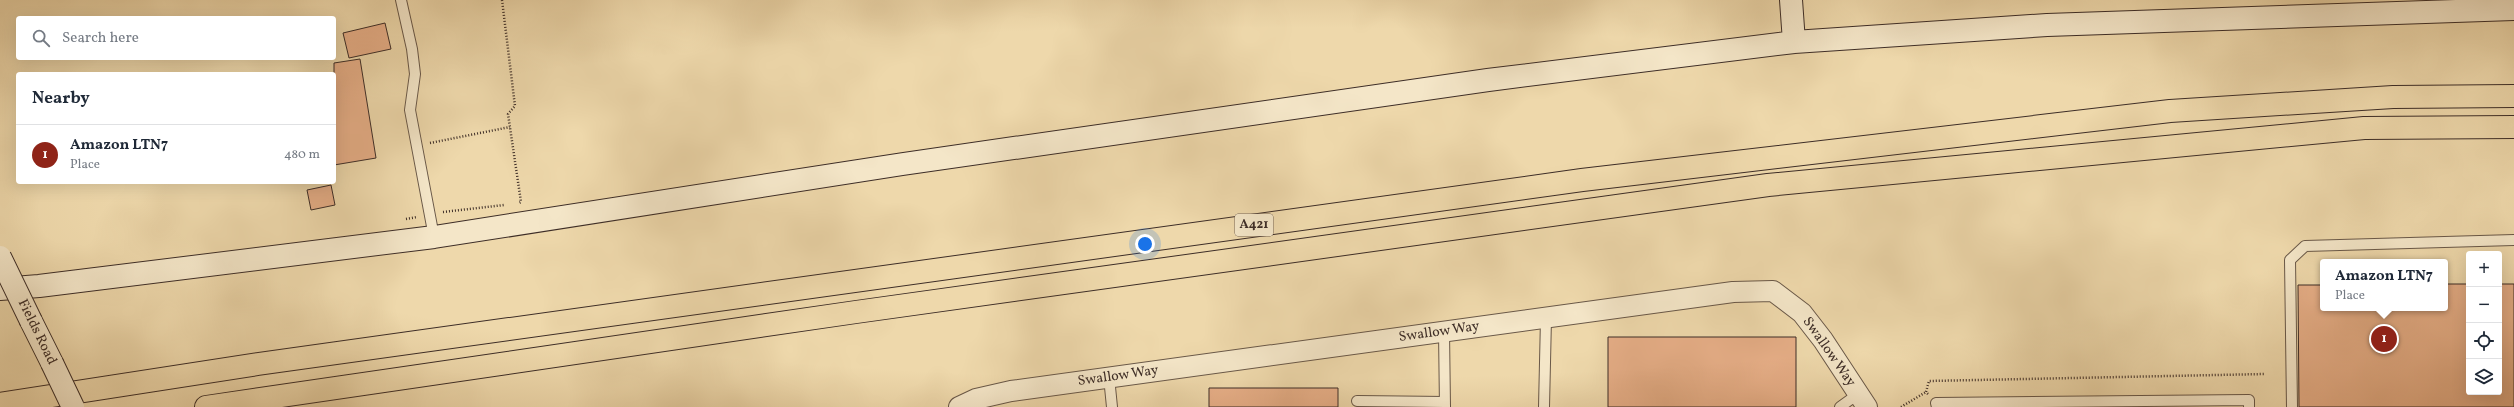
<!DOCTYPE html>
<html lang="en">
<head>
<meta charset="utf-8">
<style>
	body { margin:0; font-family:Vollkorn,serif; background:#f6f6f7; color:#1f2937 }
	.controls { position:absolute; right:12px; bottom:12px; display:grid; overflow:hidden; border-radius:4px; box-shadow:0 4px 16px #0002 }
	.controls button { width:36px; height:36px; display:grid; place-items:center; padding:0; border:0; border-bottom:1px solid #e0e1e3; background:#fff; color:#1f2937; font:20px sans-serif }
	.you { position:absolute; left:1145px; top:244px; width:14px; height:14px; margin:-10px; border:3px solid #fff; border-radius:50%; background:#1a73e8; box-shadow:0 0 0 6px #1a73e833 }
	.badge { display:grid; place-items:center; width:26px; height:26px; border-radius:50%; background:#8f2418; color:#fff; font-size:13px; font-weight:700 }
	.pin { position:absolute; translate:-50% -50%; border:2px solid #fff; box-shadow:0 1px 4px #0006 }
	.popup { position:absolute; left:2320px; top:259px; width:128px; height:52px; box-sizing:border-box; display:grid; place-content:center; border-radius:4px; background:#fff; filter:drop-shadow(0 1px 3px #0005); font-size:13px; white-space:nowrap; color:#747a83 }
	.popup b { font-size:15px; color:#1f2937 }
	.popup::after { content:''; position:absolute; left:50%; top:100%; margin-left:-8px; border:8px solid transparent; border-top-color:#fff }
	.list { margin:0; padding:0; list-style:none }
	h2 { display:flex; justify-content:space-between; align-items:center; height:52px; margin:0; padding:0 16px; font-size:17px }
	h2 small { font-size:13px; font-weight:400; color:#747a83 }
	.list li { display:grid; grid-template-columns:26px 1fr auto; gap:12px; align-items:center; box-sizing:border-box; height:60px; padding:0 16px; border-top:1px solid #e0e1e3 }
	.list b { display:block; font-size:15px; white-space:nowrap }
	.list p { margin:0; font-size:13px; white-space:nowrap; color:#747a83 }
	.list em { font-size:13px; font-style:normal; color:#747a83 }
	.icon { flex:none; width:22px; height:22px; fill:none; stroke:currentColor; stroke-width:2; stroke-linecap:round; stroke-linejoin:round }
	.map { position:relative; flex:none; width:2514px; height:407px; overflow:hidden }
	.search { position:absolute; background:#fff; box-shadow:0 4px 16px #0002; left:16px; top:16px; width:320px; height:44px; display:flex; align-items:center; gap:10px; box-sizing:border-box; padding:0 14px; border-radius:4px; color:#747a83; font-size:15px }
	.panel { position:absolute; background:#fff; box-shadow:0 4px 16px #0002; left:16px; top:72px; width:320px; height:112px; border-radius:4px }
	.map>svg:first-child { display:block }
	.building { fill:#e6ae87; stroke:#3d2d27 }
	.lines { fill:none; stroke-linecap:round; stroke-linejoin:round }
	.lane-casing { stroke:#695848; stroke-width:12 }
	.street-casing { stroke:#695848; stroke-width:22 }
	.secondary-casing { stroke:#3d2d27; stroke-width:24 }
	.highway-casing { stroke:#3d2d27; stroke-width:24 }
	.path { stroke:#3d2d27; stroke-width:2.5; stroke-dasharray:1 2; stroke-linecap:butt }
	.lane { stroke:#f4e6c8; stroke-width:10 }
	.street { stroke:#f4e6c8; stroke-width:20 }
	.secondary { stroke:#f4e6c8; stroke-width:22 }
	.highway { stroke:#eed8ab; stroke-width:22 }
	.secondary-bridge-casing { stroke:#3d2d27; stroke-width:24; stroke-linecap:butt }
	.secondary-bridge { stroke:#f4e6c8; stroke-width:22 }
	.labels { text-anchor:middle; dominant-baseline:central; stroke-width:3; stroke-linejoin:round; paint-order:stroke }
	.shield { fill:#f4e6c8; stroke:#746457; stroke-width:1 }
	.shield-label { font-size:13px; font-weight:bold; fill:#3d2d27 }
	.street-label { font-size:14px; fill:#3d2d27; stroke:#f4e6c8 }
</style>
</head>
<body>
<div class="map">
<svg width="2514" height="407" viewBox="0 0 2514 407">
	<rect width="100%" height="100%" fill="#eed8ab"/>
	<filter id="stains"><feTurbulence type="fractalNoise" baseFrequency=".005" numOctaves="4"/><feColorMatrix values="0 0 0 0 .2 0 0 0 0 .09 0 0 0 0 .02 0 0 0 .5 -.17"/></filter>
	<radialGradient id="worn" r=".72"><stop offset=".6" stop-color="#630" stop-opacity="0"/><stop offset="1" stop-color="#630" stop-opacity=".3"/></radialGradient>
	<path class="building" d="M385 23 391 49 349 58 343 33Z
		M360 59 376 158 334 165V63Z
		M331 185 335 205 311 210 307 190Z
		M2445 284H2469V392H2499V284H2514V407H2299L2298 285H2323V308H2445Z
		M1608 337H1796V407H1608Z
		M1209 388H1338V407H1209Z"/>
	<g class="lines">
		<g class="lane-casing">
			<path id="lane" d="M401 0 412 49 415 74 410 110 434 237
				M1444 332 1445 407
				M1109 377 1112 407
				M1357 401 1445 402
				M1544 407 1546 318
				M1840 407 1858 394
				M1937 407 1936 403 2249 400V407
				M2292 407 2290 260 2305 246 2514 240"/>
		</g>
		<g class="street-casing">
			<path id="street" d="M959 407 976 399 1011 391 1733 292 1773 291 1802 313 1823 340 1867 407"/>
		</g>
		<g class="secondary-casing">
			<path id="secondary" d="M1791 0 1794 42
				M0 289 39 286 434 237 903 164 1488 80 1794 42 2047 25 2514 9
				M31 321 52 363"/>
		</g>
		<g class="highway-casing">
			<path id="highway" d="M0 404 258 364 1582 180 2170 111 2393 97 2514 96
				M206 407 856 312 1768 185 2364 128 2514 127"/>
		</g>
		<path class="path" d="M502 0 515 106 508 114 521 202 519 203
			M430 143 510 127
			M443 212 504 205
			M406 219 417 217
			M1928 394 1926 392 1929 381 2265 374
			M1901 407 1926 392"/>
		<use href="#lane" class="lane"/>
		<use href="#street" class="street"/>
		<use href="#secondary" class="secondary"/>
		<use href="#highway" class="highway"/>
		<g class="secondary-bridge-casing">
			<path id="secondary-bridge" d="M0 257 31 321
				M52 363 73 407"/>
		</g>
		<use href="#secondary-bridge" class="secondary-bridge"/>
	</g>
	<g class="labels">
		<rect class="shield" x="1235" y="214" width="38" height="22" rx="3"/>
		<g class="shield-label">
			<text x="1254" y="225">A421</text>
		</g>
		<g class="street-label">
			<text transform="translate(37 332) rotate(64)">Fields Road</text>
			<text transform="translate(1439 332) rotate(-8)">Swallow Way</text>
			<text transform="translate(1829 352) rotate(55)">Swallow Way</text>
			<text transform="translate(1118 376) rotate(-8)">Swallow Way</text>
		</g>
	</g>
	<rect width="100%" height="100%" filter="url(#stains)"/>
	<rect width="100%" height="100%" fill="url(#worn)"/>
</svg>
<div class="controls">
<button>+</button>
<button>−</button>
<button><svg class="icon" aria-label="locate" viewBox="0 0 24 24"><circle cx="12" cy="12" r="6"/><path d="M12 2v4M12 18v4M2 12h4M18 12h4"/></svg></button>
<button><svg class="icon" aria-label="layers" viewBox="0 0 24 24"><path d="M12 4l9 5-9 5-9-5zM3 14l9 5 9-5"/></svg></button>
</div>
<div class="you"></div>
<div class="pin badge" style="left:2384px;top:339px">1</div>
<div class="popup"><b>Amazon LTN7</b>Place</div>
<div class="search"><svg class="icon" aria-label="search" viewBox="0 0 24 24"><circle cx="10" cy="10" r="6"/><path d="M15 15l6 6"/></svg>Search here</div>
<section class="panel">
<h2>Nearby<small></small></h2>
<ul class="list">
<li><span class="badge">1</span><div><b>Amazon LTN7</b><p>Place</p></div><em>480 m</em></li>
</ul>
</section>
</div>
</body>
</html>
